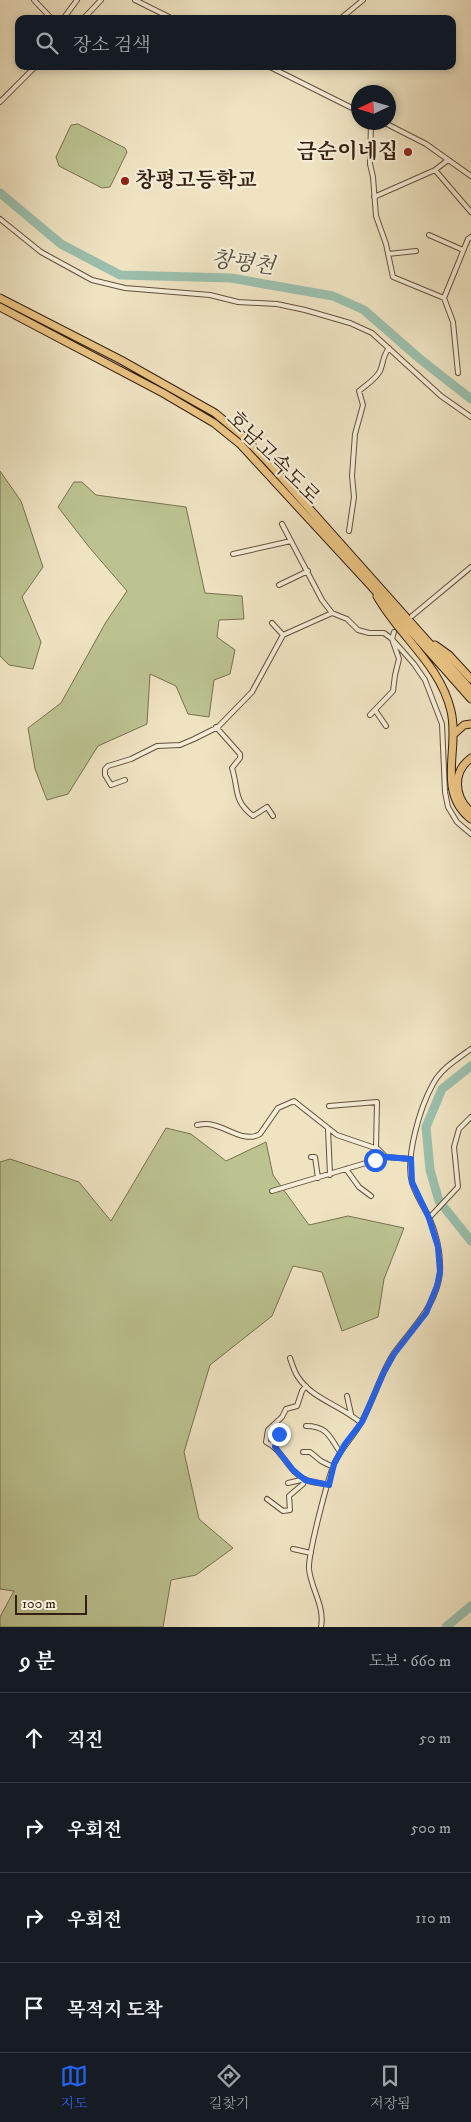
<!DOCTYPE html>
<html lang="ko">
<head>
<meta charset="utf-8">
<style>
	body { margin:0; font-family:"IM FELL DW Pica","Noto Serif KR",serif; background:#242831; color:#f1f3f6 }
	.compass { position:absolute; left:351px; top:85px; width:45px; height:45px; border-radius:50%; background:#171b24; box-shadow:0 2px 8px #0003; rotate:266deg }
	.scale { position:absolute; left:15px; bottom:12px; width:72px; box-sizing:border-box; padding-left:5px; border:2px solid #361f10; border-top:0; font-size:14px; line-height:18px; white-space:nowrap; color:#361f10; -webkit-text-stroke:4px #f5edd7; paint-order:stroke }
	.stop { position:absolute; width:15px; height:15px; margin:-11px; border:4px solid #2563eb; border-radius:50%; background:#fff }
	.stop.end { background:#2563eb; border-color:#fff; box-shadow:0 1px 5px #0008 }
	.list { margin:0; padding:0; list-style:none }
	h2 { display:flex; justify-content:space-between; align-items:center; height:65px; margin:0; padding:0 20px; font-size:21px }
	h2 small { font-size:16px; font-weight:400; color:#9ea1a6 }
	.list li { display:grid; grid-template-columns:32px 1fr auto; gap:15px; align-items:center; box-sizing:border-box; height:90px; padding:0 20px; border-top:1px solid #363941 }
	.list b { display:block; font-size:19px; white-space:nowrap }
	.list em { font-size:16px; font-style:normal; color:#9ea1a6 }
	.icon { flex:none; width:28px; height:28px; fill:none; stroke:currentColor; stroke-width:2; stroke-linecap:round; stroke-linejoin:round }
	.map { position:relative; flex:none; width:471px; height:1627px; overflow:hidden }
	.search { position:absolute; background:#171b24; box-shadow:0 2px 8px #0003; left:15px; right:15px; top:15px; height:55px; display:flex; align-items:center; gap:12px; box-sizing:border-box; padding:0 18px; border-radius:10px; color:#9ea1a6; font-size:19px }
	.sheet { height:425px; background:#171b24 }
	nav { display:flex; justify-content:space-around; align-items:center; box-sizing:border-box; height:70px; border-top:1px solid #363941; background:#171b24; font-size:14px; color:#9ea1a6 }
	nav a { display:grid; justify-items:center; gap:2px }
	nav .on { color:#2563eb }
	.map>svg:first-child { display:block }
	.green { fill:#bcc391; stroke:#797150 }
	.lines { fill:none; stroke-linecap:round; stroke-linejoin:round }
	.river { stroke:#9bbfac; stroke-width:9 }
	.minor-casing { stroke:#64503c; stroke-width:6 }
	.motorway-casing { stroke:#361f10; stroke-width:9 }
	.minor { stroke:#f5edd7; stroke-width:4 }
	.motorway { stroke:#e8c281; stroke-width:7 }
	.route { stroke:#2563eb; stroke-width:6 }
	.poi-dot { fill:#8f2418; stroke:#f5edd7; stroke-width:2 }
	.labels { text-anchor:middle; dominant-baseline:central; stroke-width:4.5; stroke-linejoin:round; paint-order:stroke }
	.poi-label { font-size:21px; font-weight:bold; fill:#361f10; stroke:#f5edd7; text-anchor:end }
	.street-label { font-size:21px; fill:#361f10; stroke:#f5edd7 }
	.water-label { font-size:22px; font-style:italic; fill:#544f3f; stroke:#f5edd7 }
</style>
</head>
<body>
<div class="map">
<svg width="471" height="1627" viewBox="0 0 471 1627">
	<rect width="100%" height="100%" fill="#efe3c2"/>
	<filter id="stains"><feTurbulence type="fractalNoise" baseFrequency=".004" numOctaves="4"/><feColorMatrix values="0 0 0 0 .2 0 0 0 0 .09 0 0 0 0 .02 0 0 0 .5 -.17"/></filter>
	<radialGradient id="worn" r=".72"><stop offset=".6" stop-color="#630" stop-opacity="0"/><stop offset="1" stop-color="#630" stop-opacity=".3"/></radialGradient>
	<path class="green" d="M78 124 125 148 127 152 110 187 102 188 59 166 56 157 71 125Z
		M0 471 21 501 43 567 22 597 41 642 33 669 9 665 0 656Z
		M74 482H82L96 495 186 507 205 593 242 596 244 619 219 620 217 637 235 650 230 674 214 680 209 717 188 714 176 686 150 674 147 724 98 746 68 794 47 800 35 769 28 728 61 703 106 622 127 591 89 547 58 507Z
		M166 1128 191 1134 226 1161 266 1142 273 1175 309 1225 348 1216 404 1228 384 1279 378 1317 342 1331 322 1272 293 1266 272 1316 210 1365 184 1452 199 1519 233 1548 196 1575 171 1580 163 1627H0V1617L14 1591 0 1589V1162L10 1159 79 1182 111 1221Z"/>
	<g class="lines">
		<path class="river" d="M0 193 61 244 120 275 231 278 333 296 364 310 420 359 471 399
			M471 1066 442 1089 426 1127 430 1170 439 1201 471 1241
			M446 1627 471 1606"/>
		<g class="minor-casing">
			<path id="minor" d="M34 0 52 19
				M135 0 173 19
				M63 19 77 0
				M83 19 101 0
				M340 19 363 0
				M268 66 358 111
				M0 102 36 66
				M371 122 370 164 373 177 376 216 386 244 393 277 444 298
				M383 122 426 144 471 176
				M435 170 471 212
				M374 197 435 170 448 160
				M0 219 41 252 92 280 125 288 210 295 238 302 277 304 305 310 350 323 372 333 441 396 471 417
				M429 235 463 250
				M388 254 416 251
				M458 373 453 322 444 298 468 239 471 237
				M282 524 322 600 332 613 347 619 358 630 369 633H384L392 639 414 664 425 680 442 724 445 792 448 807 457 822 471 834
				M349 531 354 497 352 476 355 434 363 405 359 391C366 385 376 379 380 371 384 362 382 357 389 348
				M233 554 291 541
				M279 585 308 571
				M412 616 471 567
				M272 623 283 635 332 613
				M375 710 386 726
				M370 715 393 691 395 675 399 659 392 639 394 632
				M216 727 240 754V758L232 768C239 791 233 800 253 816L267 807 273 816
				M125 780 111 785 105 775V769L108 766 131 759 157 746 180 745 194 739 218 727 252 692 283 635
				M329 1106 377 1102 376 1148
				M197 1125C202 1124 208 1123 213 1125 228 1128 245 1143 260 1134L278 1108 294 1101 337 1135 378 1149 386 1157
				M328 1129 330 1175
				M311 1157H315L318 1178
				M346 1169 359 1187 371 1196
				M272 1191 386 1157 411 1159
				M429 1218 458 1187 454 1147 459 1129 471 1117
				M290 1358C292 1364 294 1371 298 1377 313 1400 341 1405 361 1423
				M306 1386 302 1391 297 1406 286 1409 282 1417 268 1430 266 1442C283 1450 288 1472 306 1480 312 1483 321 1483 329 1485
				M347 1396 351 1414
				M306 1426C328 1426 330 1438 340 1452
				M275 1447 279 1431
				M303 1452H310L321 1461 333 1467
				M288 1483 305 1479
				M267 1499 283 1511 290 1510 289 1496 303 1484 305 1479
				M293 1549 311 1553
				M321 1627C325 1606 311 1589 309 1569 308 1554 328 1477 335 1462 342 1447 354 1436 362 1421 374 1400 380 1374 394 1353 412 1328 437 1306 440 1272 441 1254 436 1233 429 1217 423 1206 416 1195 412 1183 405 1158 420 1107 433 1084 441 1069 457 1059 471 1049"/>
		</g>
		<g class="motorway-casing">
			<path id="motorway" d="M0 298 121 360 215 413 243 436 267 461 471 690
				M0 307 163 393 214 423 240 444 370 585 471 699
				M377 596C399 636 440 664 451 711 460 749 436 792 471 819
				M435 645 449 655 471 679
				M454 734 464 725 471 724
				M471 758C452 772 454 797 471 812"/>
		</g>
		<use href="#minor" class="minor"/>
		<use href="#motorway" class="motorway"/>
	</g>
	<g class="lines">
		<path class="route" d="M279 1434 275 1447 293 1470 305 1480 329 1485 334 1464 345 1444 362 1422 384 1372 394 1354 426 1313 437 1286 440 1272 438 1247 429 1218 412 1182 411 1159 386 1157 375 1160"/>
	</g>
	<g class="poi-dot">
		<circle cx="408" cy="152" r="5"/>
		<circle cx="125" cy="181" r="5"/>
	</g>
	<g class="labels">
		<g class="poi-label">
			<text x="398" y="152">금순이네집</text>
			<text x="135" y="181" text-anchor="start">창평고등학교</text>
		</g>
		<g class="street-label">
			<text transform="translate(273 458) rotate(45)">호남고속도로</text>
		</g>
		<g class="water-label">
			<text transform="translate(243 263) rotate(7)">창평천</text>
		</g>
	</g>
	<rect width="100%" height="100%" filter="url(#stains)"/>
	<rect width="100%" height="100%" fill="url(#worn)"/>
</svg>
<svg class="compass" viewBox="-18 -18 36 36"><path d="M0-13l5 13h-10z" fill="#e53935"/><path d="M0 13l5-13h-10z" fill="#9ea1a6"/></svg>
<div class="scale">100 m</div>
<div class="stop" style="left:375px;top:1160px"></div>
<div class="stop end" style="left:279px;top:1434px"></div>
<div class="search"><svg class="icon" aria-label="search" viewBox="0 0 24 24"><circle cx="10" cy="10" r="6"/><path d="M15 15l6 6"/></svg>장소 검색</div>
</div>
<section class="sheet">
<h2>9 분<small>도보 · 660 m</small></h2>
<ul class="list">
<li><svg class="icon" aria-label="ahead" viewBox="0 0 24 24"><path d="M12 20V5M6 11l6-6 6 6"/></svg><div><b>직진</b></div><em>50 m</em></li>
<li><svg class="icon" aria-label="right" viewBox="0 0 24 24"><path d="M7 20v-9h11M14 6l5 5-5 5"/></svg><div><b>우회전</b></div><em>500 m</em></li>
<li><svg class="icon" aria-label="right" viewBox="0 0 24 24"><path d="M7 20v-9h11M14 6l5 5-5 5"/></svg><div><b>우회전</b></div><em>110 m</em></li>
<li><svg class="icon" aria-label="arrive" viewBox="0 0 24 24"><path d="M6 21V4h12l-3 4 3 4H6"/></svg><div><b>목적지 도착</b></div></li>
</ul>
</section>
<nav>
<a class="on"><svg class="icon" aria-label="map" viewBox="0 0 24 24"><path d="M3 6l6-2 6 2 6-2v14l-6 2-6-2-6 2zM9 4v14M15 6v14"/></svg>지도</a>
<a><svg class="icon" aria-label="directions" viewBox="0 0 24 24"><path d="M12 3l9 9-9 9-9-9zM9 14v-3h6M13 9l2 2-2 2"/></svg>길찾기</a>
<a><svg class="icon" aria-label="saved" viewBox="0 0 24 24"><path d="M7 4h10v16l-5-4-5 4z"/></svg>저장됨</a>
</nav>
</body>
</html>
